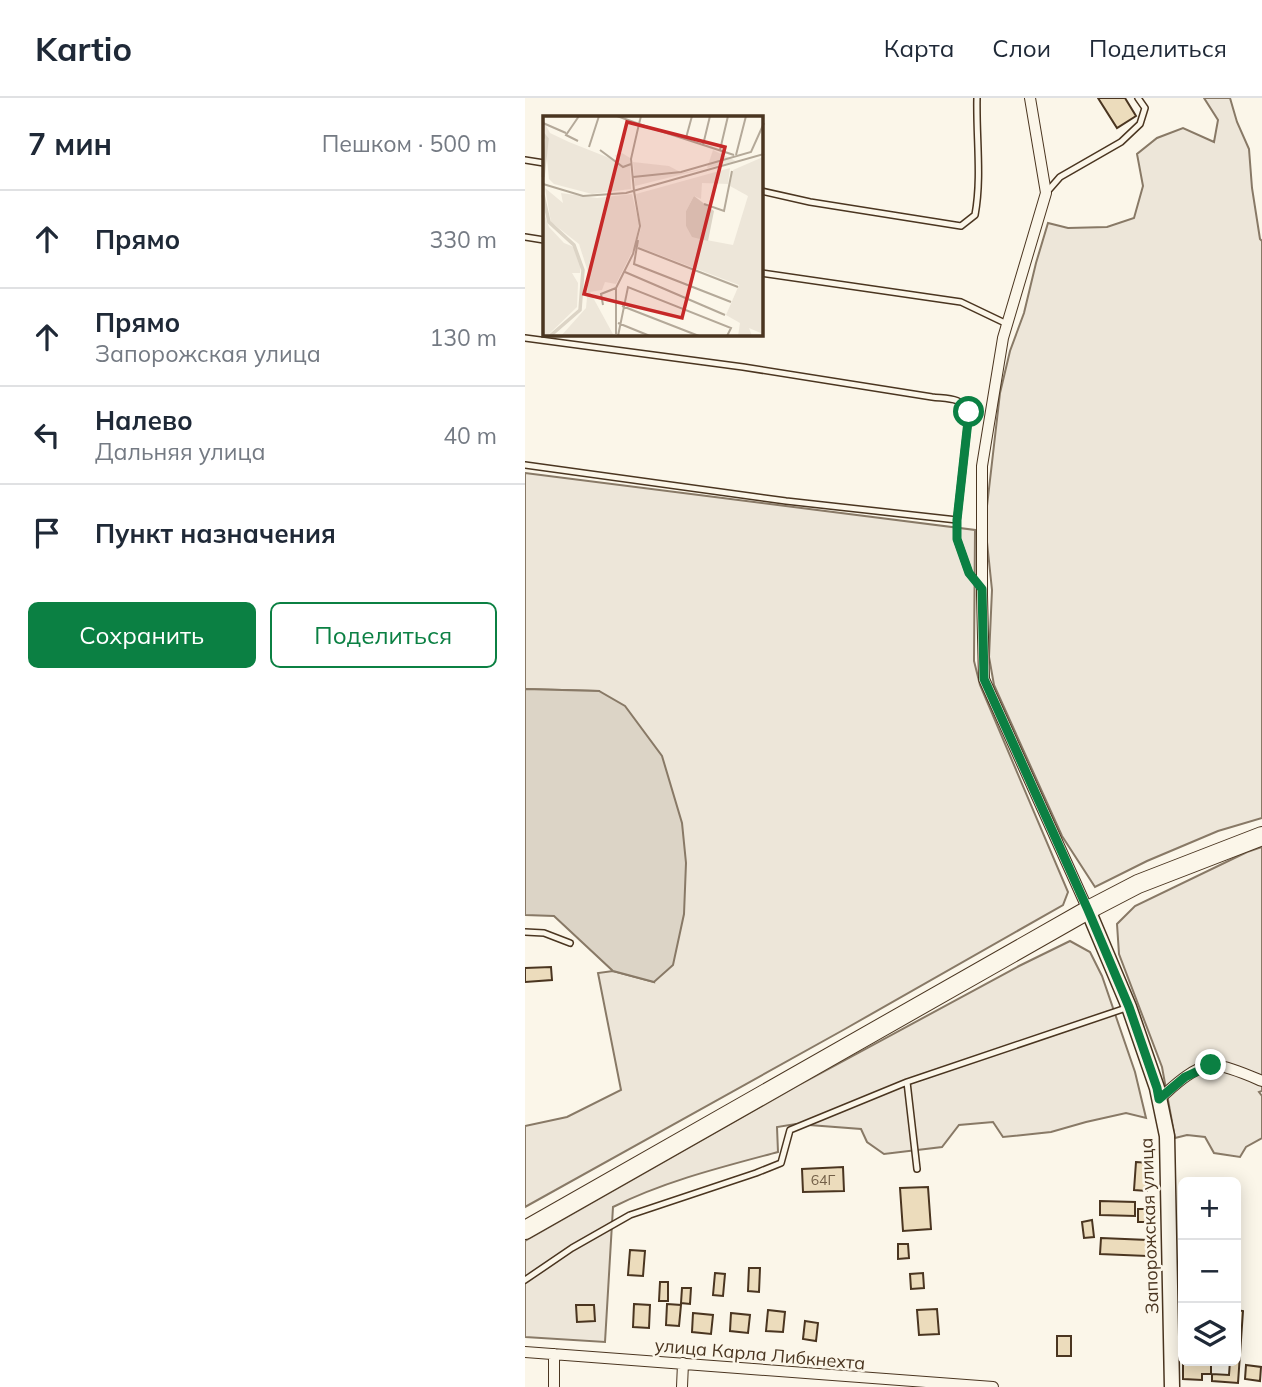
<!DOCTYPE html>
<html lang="ru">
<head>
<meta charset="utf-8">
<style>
	body { margin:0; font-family:Mulish,sans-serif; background:#f2f2f3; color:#1f2937 }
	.controls { position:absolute; right:21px; bottom:21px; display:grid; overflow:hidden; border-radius:10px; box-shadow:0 4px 18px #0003 }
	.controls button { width:63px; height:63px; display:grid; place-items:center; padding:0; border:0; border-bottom:2px solid #e0e1e3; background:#fff; color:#1f2937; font:35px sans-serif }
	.stop { position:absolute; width:21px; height:21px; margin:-16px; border:5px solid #0b8043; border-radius:50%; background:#fff }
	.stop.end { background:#0b8043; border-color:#fff; box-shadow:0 2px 7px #0008 }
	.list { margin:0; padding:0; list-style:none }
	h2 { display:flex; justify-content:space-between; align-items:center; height:91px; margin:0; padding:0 28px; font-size:30px }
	h2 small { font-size:23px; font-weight:400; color:#747a83 }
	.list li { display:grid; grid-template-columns:46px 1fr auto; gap:21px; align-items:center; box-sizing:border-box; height:98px; padding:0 28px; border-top:2px solid #e0e1e3 }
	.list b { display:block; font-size:26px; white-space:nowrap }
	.list p { margin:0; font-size:23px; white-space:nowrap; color:#747a83 }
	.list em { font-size:23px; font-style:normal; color:#747a83 }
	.actions { display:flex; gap:14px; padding:21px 28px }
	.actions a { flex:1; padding:16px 0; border:2px solid #0b8043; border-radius:10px; text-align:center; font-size:24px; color:#0b8043 }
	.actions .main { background:#0b8043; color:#fff }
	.icon { flex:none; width:38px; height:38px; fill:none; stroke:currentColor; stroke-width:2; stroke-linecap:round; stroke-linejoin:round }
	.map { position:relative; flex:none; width:737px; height:1289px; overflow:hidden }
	header { display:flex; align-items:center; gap:42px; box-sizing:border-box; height:98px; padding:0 35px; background:#fff; border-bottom:2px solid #e0e1e3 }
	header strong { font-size:33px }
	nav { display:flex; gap:38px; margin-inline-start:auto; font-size:24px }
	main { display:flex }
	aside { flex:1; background:#fff }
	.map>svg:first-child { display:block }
	.green { fill:#ede6d9; stroke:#887966; stroke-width:2 }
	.water { fill:#dcd4c6; stroke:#887966; stroke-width:2 }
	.building { fill:#ecdcbc; stroke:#4a3520; stroke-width:2 }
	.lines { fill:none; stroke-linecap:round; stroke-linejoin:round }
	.lane-casing { stroke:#4a3520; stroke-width:8 }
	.street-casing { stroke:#4a3520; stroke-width:12 }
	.secondary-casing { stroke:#4a3520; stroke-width:17 }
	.highway-casing { stroke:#4a3520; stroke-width:20 }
	.lane { stroke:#fbf6e9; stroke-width:5 }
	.street { stroke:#fbf6e9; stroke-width:10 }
	.secondary { stroke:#fbf6e9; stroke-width:14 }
	.highway { stroke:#fbf6e9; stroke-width:18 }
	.route { stroke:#0b8043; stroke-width:9 }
	.labels { text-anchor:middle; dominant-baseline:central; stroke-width:5; stroke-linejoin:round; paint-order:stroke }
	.number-label { font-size:14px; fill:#725f47 }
	.street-label { font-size:18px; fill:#4a3520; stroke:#fbf6e9 }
	.inset-river { fill:none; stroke:#dcd4c6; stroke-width:3.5 }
	.inset-road { fill:none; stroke:#b4a999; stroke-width:2 }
	.view { fill:#c62828; fill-opacity:0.15; stroke:#c62828; stroke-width:3.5 }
	.inset-edge { fill:none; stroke:#4a3520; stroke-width:3.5 }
</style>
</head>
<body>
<header>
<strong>Kartio</strong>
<nav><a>Карта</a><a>Слои</a><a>Поделиться</a></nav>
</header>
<main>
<aside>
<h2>7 мин<small>Пешком · 500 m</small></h2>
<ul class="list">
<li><svg class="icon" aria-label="ahead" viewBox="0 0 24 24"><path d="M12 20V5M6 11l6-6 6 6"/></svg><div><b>Прямо</b></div><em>330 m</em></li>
<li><svg class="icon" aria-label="ahead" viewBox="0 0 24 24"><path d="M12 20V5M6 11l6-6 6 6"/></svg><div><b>Прямо</b><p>Запорожская улица</p></div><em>130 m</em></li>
<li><svg class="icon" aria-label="left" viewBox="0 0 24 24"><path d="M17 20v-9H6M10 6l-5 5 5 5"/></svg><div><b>Налево</b><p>Дальняя улица</p></div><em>40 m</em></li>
<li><svg class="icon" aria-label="arrive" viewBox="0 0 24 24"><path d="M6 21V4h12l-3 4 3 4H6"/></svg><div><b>Пункт назначения</b></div></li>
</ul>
<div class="actions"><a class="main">Сохранить</a><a>Поделиться</a></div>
</aside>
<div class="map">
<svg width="737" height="1289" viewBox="0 0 737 1289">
	<rect width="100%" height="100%" fill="#fbf6e9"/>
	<path class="green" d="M679 0H705L712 24 724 51 727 90 735 141 737 143V720L693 733 622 763 570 789 537 738 469 587 464 559 467 492 462 444V408L475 295 485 253 499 215 511 165 523 125 543 130 582 129 609 120 618 88 612 56 632 40 658 30 689 44 693 22Z
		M0 375 450 432 449 563 455 587 543 794 538 807 320 931 0 1109V1028L42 1019 96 992 73 875 88 873 129 884 74 593 0 591Z
		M737 749V993L734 994 737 998V1040L721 1049 715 1059 689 1055 680 1039 662 1037 650 1040 637 969 594 856 592 826 610 808 722 754Z
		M545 843 565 854 577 878 610 974 621 1020 601 1015 561 1024 526 1034 478 1039 468 1024 434 1027 417 1049 359 1056 342 1044 336 1031 271 1026 252 1029 253 1054C197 1069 140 1083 88 1109L80 1244 0 1239V1143L274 987 494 868Z"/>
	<path class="water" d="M0 591 74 593 100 608 137 658 157 725 161 765 159 816 148 867 129 884 88 873 29 818 0 817Z"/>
	<path class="building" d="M573 0H600L611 18 592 30Z
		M26 869 27 882 0 884V870Z
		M611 1064 624 1065 622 1093 609 1092Z
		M318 1069 319 1093 278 1094 277 1071Z
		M403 1089 406 1131 378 1133 375 1090Z
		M575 1103 610 1104V1118L575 1117Z
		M613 1111H622L623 1124H613Z
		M567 1122 569 1139 559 1140 557 1124Z
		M576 1140 623 1142 622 1158 575 1156Z
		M373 1146H383L384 1160 373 1161Z
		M105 1152 120 1153 118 1178 103 1177Z
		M224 1170H235L234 1194 223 1193Z
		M190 1175 200 1176 198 1198 188 1197Z
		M398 1175 399 1190 386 1191 385 1176Z
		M135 1184H143V1203H134Z
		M157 1190H166L165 1206 156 1205Z
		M109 1206 125 1207 124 1230 108 1229Z
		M142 1206 156 1207 154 1228 141 1227Z
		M51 1207H69L70 1223 52 1224Z
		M412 1211 414 1236 394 1237 392 1212Z
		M243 1212 260 1214 258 1234 241 1233Z
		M711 1212 718 1213 713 1285 687 1283V1276L704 1277 705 1263H711Z
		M168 1215 188 1217 186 1236 167 1234Z
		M206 1215 225 1217 223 1235 205 1233Z
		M280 1223 293 1225 291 1243 278 1241Z
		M532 1238H546V1258H532Z
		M658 1263H686V1276H677V1282L658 1281Z
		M721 1267 736 1269 735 1283 720 1281Z"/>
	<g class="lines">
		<g class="lane-casing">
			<path id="lane" d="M0 62 19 65
				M236 93 285 104 436 128 450 117C457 79 451 39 452 0
				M521 95 535 79 596 44 615 26 620 10 613 0
				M0 139 19 142
				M236 175 436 204 482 226
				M0 240 218 269 407 299C422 301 437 299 444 314L432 422V441L444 475 455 488
				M0 367 261 403 432 422
				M0 834 19 835 45 845
				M382 984 392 1071
				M0 1182 47 1150 105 1117 231 1075 256 1065 265 1032 382 984 604 909"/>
		</g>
		<g class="street-casing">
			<path id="street" d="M505 0 521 95 478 240 457 368V497L459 581 563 812
				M634 1001C648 989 665 971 684 968 697 965 725 978 737 983
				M0 1254 468 1289
				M29 1289V1256
				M157 1289 158 1265"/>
		</g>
		<g class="secondary-casing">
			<path id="secondary" d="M563 812 604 909 632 990 642 1038 647 1289"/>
		</g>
		<g class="highway-casing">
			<path id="highway" d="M0 1132 563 812 613 786 737 738"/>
		</g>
		<use href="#lane" class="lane"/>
		<use href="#street" class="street"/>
		<use href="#secondary" class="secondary"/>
		<use href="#highway" class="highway"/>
	</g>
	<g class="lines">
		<path class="route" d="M444 314 432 422V441L444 475 457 491 459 581 563 812 604 909 632 990 634 1001 660 979 686 967"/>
	</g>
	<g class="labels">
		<g class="number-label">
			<text x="298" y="1082">64Г</text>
		</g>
		<g class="street-label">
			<text transform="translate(624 1128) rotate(-92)">Запорожская улица</text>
			<text transform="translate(235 1256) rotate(5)">улица Карла Либкнехта</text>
		</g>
	</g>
	<g transform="translate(18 18)">
		<rect width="220" height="220" fill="#fbf6e9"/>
		<path d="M0 4 7 17 26 26 74 45 72 39 79 37 87 42 88 73 49 78 11 68 6 63ZM170 34 193 45 92 70 90 46 126 50 139 57 164 52ZM220 41V218L206 212 209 220H195L197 207 183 199 196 169 93 130 98 112 93 78 187 52 185 68 159 67 158 83 151 80 143 95V110L158 123 190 129 205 80 187 70 190 54ZM2 72 20 87 18 77 54 82 89 78 96 108 91 132 73 168 62 166 59 174 47 176 71 220H18L43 192 46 159 36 128 8 106ZM0 94 6 111 21 127 31 131 38 148 37 157H29L35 167 34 191 4 220H0Z" fill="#ede6d9"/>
		<path d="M151 80 171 95 165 125 149 121 143 110V95Z" fill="#dcd4c6"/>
		<path class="inset-river" d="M0 18 4 23 0 61M0 79 6 106 31 129 40 154 37 194 7 220"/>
		<path class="inset-road" d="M74 0 96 8 88 43 91 75M98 0 96 8 191 39M0 7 23 17M143 22 149 0M35 25 23 19 36 0M160 29 167 0M46 31 56 0M57 34 80 51 88 48M177 34 185 0M193 39 203 0M90 61 138 56 208 36 221 7M0 68 40 80 83 77 221 38M161 88 181 95 189 55M95 124 91 148 188 186M95 132 195 171M82 156 182 199M60 189 58 178 73 172M79 190 156 220M75 207 107 220M73 218V172L90 138 97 110 91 75M75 220 85 171 188 212 184 220"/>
		<path class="view" d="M84 6 182 31 139 202 41 178Z"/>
		<rect width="220" height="220" class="inset-edge"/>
	</g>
</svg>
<div class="controls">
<button>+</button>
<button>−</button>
<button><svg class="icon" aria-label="layers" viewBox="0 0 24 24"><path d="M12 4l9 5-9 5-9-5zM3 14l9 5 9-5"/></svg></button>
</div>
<div class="stop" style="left:444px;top:314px"></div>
<div class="stop end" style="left:686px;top:967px"></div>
</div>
</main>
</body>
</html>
